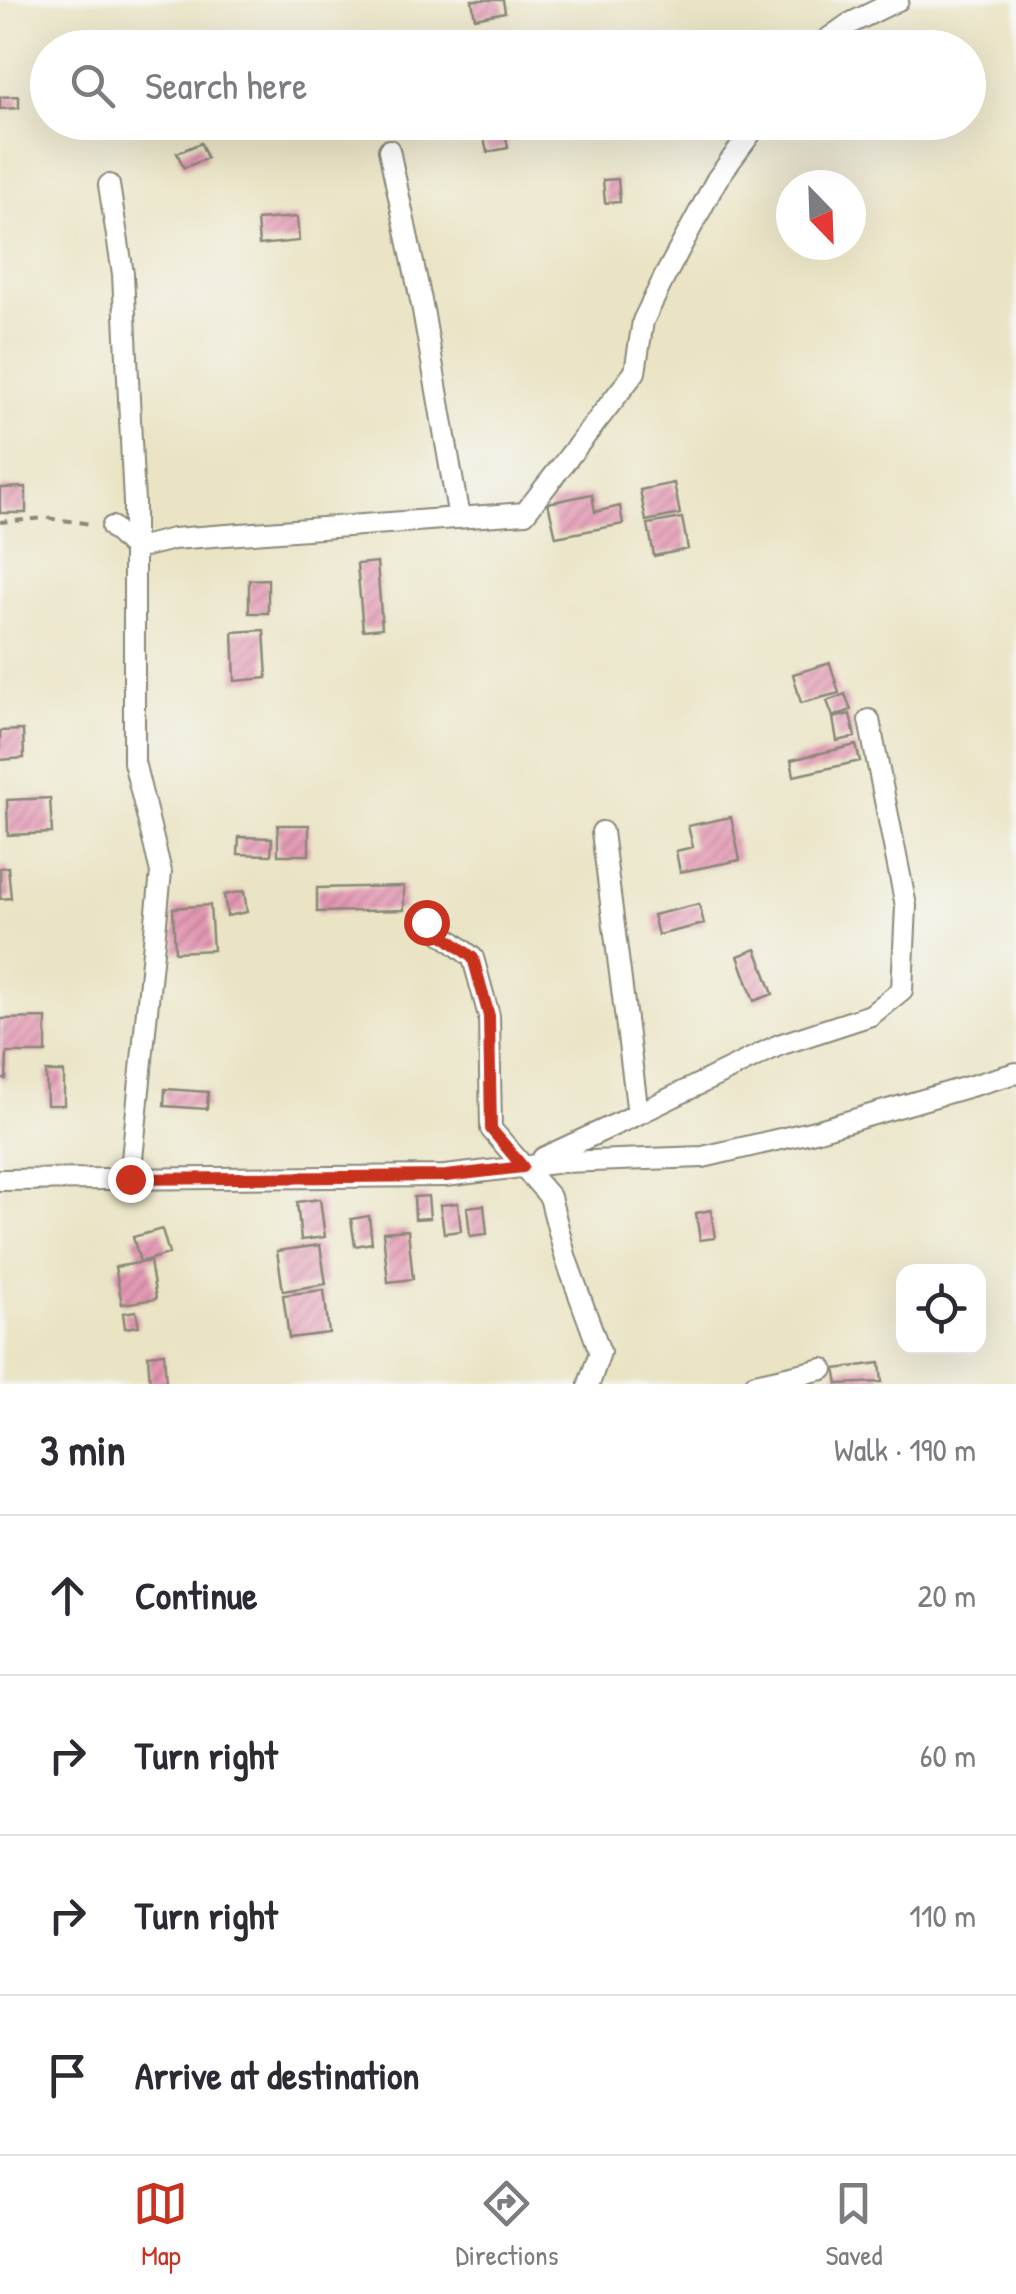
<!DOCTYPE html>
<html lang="en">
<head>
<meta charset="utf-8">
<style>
	body { margin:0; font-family:"Patrick Hand",sans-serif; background:#f7f7f7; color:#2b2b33 }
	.controls { position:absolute; right:30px; bottom:30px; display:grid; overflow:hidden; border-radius:20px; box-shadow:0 10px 40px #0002 }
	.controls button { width:90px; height:90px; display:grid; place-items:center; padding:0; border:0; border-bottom:2px solid #e1e1e2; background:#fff; color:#2b2b33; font:50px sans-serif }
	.compass { position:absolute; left:776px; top:170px; width:90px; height:90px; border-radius:50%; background:#fff; box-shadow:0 10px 40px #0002; rotate:157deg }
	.stop { position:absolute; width:30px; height:30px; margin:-22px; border:8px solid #c8321e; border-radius:50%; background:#fff }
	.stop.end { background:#c8321e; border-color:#fff; box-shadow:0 2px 10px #0008 }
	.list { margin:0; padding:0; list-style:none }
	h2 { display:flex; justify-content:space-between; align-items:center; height:130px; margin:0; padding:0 40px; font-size:42px }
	h2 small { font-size:32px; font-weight:400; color:#7c7c81 }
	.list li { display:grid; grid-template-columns:65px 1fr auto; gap:30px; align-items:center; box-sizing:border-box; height:160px; padding:0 40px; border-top:2px solid #e1e1e2 }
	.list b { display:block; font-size:38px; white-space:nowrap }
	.list em { font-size:32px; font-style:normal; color:#7c7c81 }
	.icon { flex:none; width:55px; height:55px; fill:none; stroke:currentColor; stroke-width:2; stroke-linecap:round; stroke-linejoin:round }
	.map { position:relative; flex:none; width:1016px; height:1384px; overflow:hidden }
	.search { position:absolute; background:#fff; box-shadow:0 10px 40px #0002; left:30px; right:30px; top:30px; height:110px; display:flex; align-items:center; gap:25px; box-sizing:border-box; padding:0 35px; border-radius:55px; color:#7c7c81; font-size:38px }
	.sheet { height:770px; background:#fff }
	nav { display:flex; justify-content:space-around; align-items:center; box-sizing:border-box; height:140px; border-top:2px solid #e1e1e2; background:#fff; font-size:28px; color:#7c7c81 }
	nav a { display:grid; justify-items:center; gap:5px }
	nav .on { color:#c8321e }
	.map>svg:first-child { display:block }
	.building { fill:url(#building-hatch) }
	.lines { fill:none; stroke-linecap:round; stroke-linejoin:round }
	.street-casing { stroke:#8a8878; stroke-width:24 }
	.path { stroke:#8a8878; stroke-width:4; stroke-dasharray:8 8; stroke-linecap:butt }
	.street { stroke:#fff; stroke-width:20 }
	.route { stroke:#c8321e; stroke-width:12 }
</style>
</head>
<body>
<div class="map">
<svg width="1016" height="1384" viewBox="0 0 1016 1384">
	<defs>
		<pattern id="building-hatch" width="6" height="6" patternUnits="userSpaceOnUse" patternTransform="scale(2.5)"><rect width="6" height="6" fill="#e497b3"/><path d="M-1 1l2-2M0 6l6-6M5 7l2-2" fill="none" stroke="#b97b92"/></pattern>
	</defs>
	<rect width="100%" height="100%" fill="#f6f6f2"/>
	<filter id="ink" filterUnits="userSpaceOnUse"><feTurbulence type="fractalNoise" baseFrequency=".01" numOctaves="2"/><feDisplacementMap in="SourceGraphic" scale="20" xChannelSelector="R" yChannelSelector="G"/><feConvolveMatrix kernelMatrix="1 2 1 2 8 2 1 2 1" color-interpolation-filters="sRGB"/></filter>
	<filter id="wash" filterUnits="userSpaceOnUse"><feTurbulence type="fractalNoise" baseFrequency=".0048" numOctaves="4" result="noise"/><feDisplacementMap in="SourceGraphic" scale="40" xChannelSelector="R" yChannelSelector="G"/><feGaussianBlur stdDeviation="2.25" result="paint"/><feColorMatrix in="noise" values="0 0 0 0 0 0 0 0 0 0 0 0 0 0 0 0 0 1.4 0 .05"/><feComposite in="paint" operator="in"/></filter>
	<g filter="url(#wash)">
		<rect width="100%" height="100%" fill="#eae4c5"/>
		<g id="blocks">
			<path class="building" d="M472 0H503L505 12 475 18Z
				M19 96V108L0 109V97Z
				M504 125 508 148 487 152 482 130Z
				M201 143 207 158 184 168 177 153Z
				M618 179 620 202 605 203 603 180Z
				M297 217 299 241 259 245 257 220Z
				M674 483 680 514 646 521 640 490Z
				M26 487V513H0V488Z
				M592 494 595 512 620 506 623 524 556 537 548 503Z
				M682 518 688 549 654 556 648 524Z
				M377 562 382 628 363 630 357 564Z
				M268 579V613H249V580Z
				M264 630 267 678 235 681 233 632Z
				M830 663 839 693 801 703 793 674Z
				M845 694 851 710 833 717 827 701Z
				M850 714 855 737 837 741 833 718Z
				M23 730 24 758 0 760V731Z
				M856 745 860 761 794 776 791 760Z
				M50 798 52 833 8 835 7 800Z
				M731 817 740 860 680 872 676 851 693 847 688 826Z
				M278 825H309V855H278Z
				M239 837 272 838 271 855 238 854Z
				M8 867 11 898 0 899V868Z
				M404 886V910L317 912V888Z
				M244 891 247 912 227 916 224 895Z
				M699 904 704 924 658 935 653 915Z
				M210 905 213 950 175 952 173 908Z
				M756 949 773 994 754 1001 738 956Z
				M46 1018V1053H7L6 1079H0L1 1019Z
				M46 1072H64V1105H47Z
				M165 1089 208 1092 207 1109 164 1106Z
				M428 1196 430 1218 415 1219 414 1197Z
				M320 1199 325 1237 301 1240 297 1202Z
				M458 1203 461 1231 444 1233 440 1205Z
				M484 1205 487 1234 470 1236 467 1207Z
				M711 1210 715 1238 700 1240 696 1213Z
				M369 1216 372 1243 355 1246 351 1219Z
				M162 1229 169 1254 140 1262 133 1237Z
				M408 1230 413 1279 388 1282 383 1232Z
				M320 1245 326 1284 283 1291 277 1251Z
				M150 1261 156 1299 122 1304 115 1267Z
				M324 1290 329 1333 289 1338 283 1295Z
				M136 1311 139 1326 125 1328 123 1313Z
				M164 1353 166 1384H150L148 1355Z
				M880 1363 882 1382 838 1384 835 1369Z"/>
		</g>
	</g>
	<g filter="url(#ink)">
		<use href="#blocks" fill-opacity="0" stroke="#8a8878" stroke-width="2.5"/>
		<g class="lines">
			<g class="street-casing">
				<path id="street" d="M815 48 849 24 898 0
					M389 150 423 310 459 518
					M109 185 123 274 134 503V762L161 872 130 1179
					M112 527 134 549 173 539 525 513 635 372 643 321 664 278 717 179 759 122
					M426 921 473 958 489 1016 491 1129 550 1197 566 1259 600 1352 589 1384
					M638 1114 779 1045 871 1015 902 990 906 906 869 720
					M543 1158 638 1114 602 832
					M0 1180 445 1176 563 1162 703 1157 815 1131 1016 1073
					M755 1384 823 1369"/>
			</g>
			<path class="path" d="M0 522 47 518 92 524"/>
			<use href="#street" class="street"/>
		</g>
	</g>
	<g class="lines" filter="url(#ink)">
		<path class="route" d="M130 1179 446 1176 523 1167 491 1129 489 1016 473 958 426 922"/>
	</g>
</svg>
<div class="controls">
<button><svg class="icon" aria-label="locate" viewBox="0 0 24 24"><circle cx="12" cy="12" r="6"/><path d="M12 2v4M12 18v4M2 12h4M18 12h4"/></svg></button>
</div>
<svg class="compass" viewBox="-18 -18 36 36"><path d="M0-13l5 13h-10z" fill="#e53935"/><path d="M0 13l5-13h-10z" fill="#7c7c81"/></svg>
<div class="stop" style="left:426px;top:922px"></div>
<div class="stop end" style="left:130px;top:1179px"></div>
<div class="search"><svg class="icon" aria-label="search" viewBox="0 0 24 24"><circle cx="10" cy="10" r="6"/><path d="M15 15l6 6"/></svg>Search here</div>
</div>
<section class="sheet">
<h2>3 min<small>Walk · 190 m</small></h2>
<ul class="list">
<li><svg class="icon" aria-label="ahead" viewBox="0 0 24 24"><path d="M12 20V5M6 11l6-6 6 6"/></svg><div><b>Continue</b></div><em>20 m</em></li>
<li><svg class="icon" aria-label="right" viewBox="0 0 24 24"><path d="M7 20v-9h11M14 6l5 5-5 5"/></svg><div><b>Turn right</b></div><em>60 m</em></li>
<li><svg class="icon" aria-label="right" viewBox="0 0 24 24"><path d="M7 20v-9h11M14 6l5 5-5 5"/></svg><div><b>Turn right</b></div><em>110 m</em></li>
<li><svg class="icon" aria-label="arrive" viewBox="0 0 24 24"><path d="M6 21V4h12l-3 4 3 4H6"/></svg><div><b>Arrive at destination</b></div></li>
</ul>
</section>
<nav>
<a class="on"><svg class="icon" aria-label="map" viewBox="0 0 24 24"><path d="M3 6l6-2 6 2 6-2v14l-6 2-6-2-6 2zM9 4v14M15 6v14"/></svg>Map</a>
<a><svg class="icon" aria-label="directions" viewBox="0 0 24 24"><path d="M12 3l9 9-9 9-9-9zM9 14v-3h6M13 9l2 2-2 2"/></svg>Directions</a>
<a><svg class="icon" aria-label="saved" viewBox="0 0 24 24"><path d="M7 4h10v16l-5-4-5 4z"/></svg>Saved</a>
</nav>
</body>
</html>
